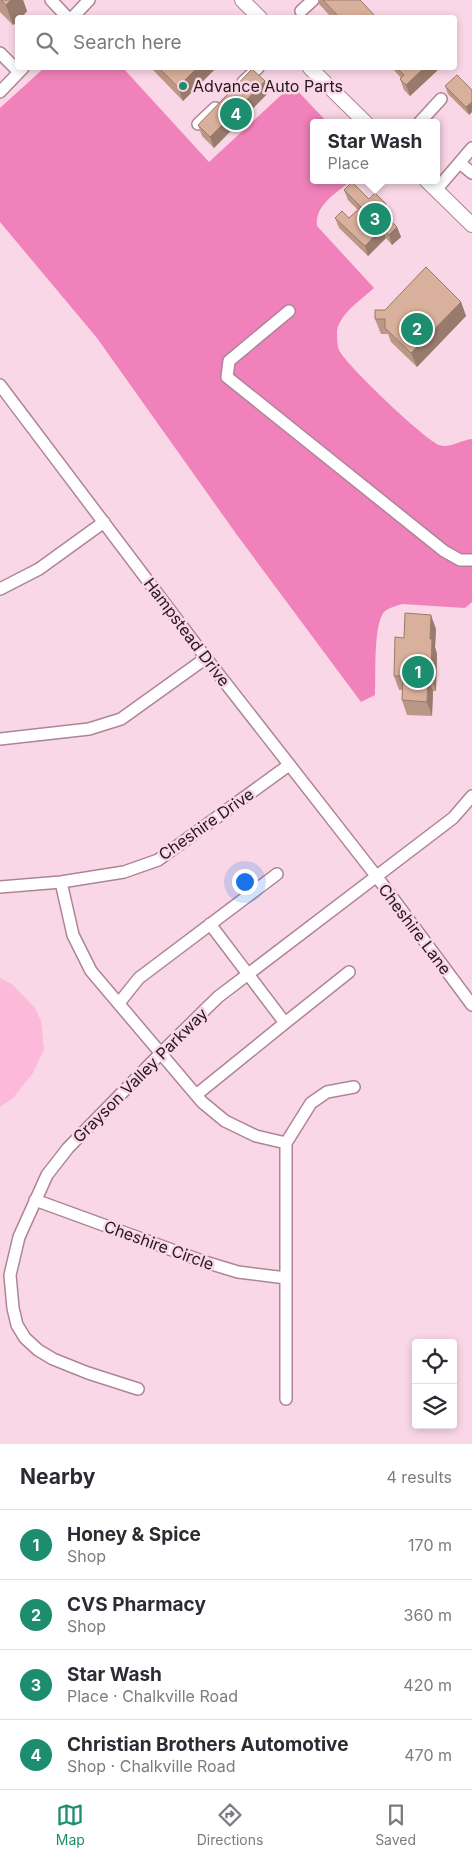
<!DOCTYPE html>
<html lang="en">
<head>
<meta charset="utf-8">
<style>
	body { margin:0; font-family:Inter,sans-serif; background:#f2f2f3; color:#2b2b33 }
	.controls { position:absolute; right:15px; bottom:15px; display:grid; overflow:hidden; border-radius:5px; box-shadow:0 2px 8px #0003 }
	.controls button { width:45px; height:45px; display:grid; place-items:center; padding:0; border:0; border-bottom:1px solid #e1e1e2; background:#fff; color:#2b2b33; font:25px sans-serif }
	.you { position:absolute; left:244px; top:881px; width:18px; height:18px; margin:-12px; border:4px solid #fff; border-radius:50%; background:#1a73e8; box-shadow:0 0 0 8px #1a73e833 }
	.badge { display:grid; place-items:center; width:32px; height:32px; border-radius:50%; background:#1c8e6f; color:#fff; font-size:16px; font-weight:700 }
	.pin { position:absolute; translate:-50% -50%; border:2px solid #fff; box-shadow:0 1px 5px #0006 }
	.popup { position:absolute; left:310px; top:119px; width:130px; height:65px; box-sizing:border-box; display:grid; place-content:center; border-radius:5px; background:#fff; filter:drop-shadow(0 1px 4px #0005); font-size:16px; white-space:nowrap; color:#7c7c81 }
	.popup b { font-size:19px; color:#2b2b33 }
	.popup::after { content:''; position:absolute; left:50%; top:100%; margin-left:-10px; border:10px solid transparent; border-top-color:#fff }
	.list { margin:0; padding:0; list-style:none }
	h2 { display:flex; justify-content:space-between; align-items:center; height:65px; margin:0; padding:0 20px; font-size:21px }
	h2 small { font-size:16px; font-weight:400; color:#7c7c81 }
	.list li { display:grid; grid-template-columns:32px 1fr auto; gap:15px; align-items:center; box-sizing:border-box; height:70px; padding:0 20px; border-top:1px solid #e1e1e2 }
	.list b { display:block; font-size:19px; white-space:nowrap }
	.list p { margin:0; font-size:16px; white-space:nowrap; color:#7c7c81 }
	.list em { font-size:16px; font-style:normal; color:#7c7c81 }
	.icon { flex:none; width:28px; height:28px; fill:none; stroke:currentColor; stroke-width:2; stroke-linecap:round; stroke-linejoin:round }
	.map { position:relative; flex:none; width:472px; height:1444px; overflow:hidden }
	.search { position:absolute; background:#fff; box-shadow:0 2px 8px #0003; left:15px; right:15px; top:15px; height:55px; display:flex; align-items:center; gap:12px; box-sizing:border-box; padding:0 18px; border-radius:5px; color:#7c7c81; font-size:19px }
	.sheet { height:345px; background:#fff }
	nav { display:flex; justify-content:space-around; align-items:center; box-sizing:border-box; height:70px; border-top:1px solid #e1e1e2; background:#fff; font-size:14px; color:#7c7c81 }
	nav a { display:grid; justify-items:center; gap:2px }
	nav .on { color:#1c8e6f }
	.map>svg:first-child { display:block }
	.green { fill:#fdb9d9 }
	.forest { fill:#f081ba }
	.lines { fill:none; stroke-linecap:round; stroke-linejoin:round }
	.minor-casing { stroke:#ad8597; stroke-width:14 }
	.major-casing { stroke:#ad8597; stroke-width:16 }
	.minor { stroke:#fff; stroke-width:11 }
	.major { stroke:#fff; stroke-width:14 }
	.wall { fill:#bb9785 }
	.shaded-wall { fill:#987b6c }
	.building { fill:#d9b09b; stroke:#987b6c }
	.poi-dot { fill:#1c8e6f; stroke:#fad7e6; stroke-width:2 }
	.labels { text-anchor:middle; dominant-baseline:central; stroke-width:5; stroke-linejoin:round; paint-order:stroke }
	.poi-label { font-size:16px; fill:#26171e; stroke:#fad7e6; text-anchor:start }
	.street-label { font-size:16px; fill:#26171e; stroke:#fad7e6 }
</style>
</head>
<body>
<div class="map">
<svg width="472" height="1444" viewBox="0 0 472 1444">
	<rect width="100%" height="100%" fill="#fad7e6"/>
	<path class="green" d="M0 978 13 985 35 1008 41 1021 44 1049 33 1073 13 1098 0 1107Z"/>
	<path class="forest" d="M44 68H123L209 162 292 85 328 123H314V180H352C338 192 314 205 317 226L374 288C361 300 340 313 337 331 337 337 337 345 339 350 345 364 424 439 439 445 449 449 461 440 472 439V602L465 608 402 604C396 606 388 608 384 612 373 625 376 677 375 695L361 702 237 535 97 338 0 222V108Z"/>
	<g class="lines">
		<g class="minor-casing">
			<path id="minor" d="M51 0 68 18
				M301 11 313 0
				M72 18 89 0
				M0 53 19 72
				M243 82 258 68
				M0 92 23 68
				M419 123 441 99
				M198 124 215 108
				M460 163 472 173
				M436 190 472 148
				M289 311 229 361 227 377 444 551 460 560H472
				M0 385 206 658 377 877 472 1005
				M0 589 39 569 104 522
				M0 739 89 729 121 719 206 658
				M61 882 73 935 91 971 202 1102 225 1121 256 1136 286 1143
				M0 887 61 882 124 872 158 860 289 765
				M119 1003 139 978 277 874
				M285 1023 349 972
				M196 1095 285 1023 210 924
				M35 1200 205 1262 238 1272 286 1278
				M138 1389 88 1373 53 1359 38 1350 25 1338 17 1325 13 1308 10 1275 19 1237 47 1175 68 1148 162 1052 218 997 453 818 472 796
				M286 1399V1143L311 1103 327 1092 354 1087"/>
		</g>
		<g class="major-casing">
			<path id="major" d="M242 0 260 18
				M310 68 366 123
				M426 180 472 225"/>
		</g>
		<use href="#minor" class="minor"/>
		<use href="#major" class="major"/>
	</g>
	<path class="wall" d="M0 0H23L27 11 21 18H18V21L13 25 0 12Z
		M318 0H360L377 18H332L319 4Z
		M152 68H213L214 70 183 101 153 70Z
		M392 68H440L410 96 404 90 400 79 401 78Z
		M457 75 469 115 448 94 445 86Z
		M269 92 214 148 202 136 198 125Z
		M344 190 369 199 389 214 387 216 397 227 401 237 392 245 386 238 368 256 339 228 335 218H349L358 210 348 200Z
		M461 302 466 316 417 367 391 342 388 334H381L375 319 385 310Z
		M436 629 435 647 437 654 436 691H433L432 716 407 715 402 700V690H399L394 676Z"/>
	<path class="shaded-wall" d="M11 0H23L27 11 21 18H18V21L13 25 6 5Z
		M197 68H213L214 70 183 101 178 87Z
		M424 68H440L410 96 406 85Z
		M265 81 269 92 214 148 210 137Z
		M472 102V112L469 115 466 107Z
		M386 204 389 214 383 220 380 210Z
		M397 227 401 237 392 245 389 235Z
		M382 228 386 238 368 256 365 246Z
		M461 302 466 316 417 367 411 353Z
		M431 615 436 629 435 647 437 654 436 691 431 677 430 639Z
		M428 677 433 691 432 716 427 702Z"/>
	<path class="building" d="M1 0H11L6 5Z
		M323 0H360L377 18H340Z
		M159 68H197L178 87Z
		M397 68H424L406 85 400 79 404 75Z
		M252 69 265 81 210 137 198 125Z
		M457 75 472 90V102L466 107 445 86Z
		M352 182 369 199 375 193 386 204 380 210 397 227 389 235 382 228 365 246 335 218 342 211 349 218 361 207 344 190Z
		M426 267 461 302 411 353 385 328V319H375V310H385Z
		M405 613 431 615 430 639H432L431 677H428L427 702 402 700 403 676H394L395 637 404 638Z"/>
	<circle class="poi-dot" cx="183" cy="86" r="5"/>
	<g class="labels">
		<g class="poi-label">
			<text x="193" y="86">Advance Auto Parts</text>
		</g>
		<g class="street-label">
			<text transform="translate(187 632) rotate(53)">Hampstead Drive</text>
			<text transform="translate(206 824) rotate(-35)">Cheshire Drive</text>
			<text transform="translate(415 929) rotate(53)">Cheshire Lane</text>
			<text transform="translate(140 1075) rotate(-45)">Grayson Valley Parkway</text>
			<text transform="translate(159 1245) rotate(20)">Cheshire Circle</text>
		</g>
	</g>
</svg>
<div class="controls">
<button><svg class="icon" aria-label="locate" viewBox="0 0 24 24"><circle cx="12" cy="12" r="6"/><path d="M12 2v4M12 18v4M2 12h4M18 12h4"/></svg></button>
<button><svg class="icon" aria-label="layers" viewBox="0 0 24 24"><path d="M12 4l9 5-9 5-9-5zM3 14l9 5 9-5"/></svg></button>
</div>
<div class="you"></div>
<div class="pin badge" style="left:418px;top:672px">1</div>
<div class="pin badge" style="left:417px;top:329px">2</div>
<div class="pin badge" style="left:375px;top:219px">3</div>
<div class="popup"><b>Star Wash</b>Place</div>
<div class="pin badge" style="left:236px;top:114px">4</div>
<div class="search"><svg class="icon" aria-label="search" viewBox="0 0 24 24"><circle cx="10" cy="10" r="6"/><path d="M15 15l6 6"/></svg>Search here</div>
</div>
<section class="sheet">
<h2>Nearby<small>4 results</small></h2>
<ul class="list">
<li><span class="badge">1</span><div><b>Honey &amp; Spice</b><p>Shop</p></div><em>170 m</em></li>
<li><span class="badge">2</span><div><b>CVS Pharmacy</b><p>Shop</p></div><em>360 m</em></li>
<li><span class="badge">3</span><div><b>Star Wash</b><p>Place · Chalkville Road</p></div><em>420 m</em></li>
<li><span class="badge">4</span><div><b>Christian Brothers Automotive</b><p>Shop · Chalkville Road</p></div><em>470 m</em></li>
</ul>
</section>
<nav>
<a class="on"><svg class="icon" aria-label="map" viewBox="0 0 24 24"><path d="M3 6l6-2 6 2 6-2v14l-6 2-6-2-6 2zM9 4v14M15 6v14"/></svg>Map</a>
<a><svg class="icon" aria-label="directions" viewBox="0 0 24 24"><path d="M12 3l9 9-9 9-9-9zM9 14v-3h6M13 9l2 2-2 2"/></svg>Directions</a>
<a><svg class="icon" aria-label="saved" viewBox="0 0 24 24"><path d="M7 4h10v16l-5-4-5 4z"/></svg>Saved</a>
</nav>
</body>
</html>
